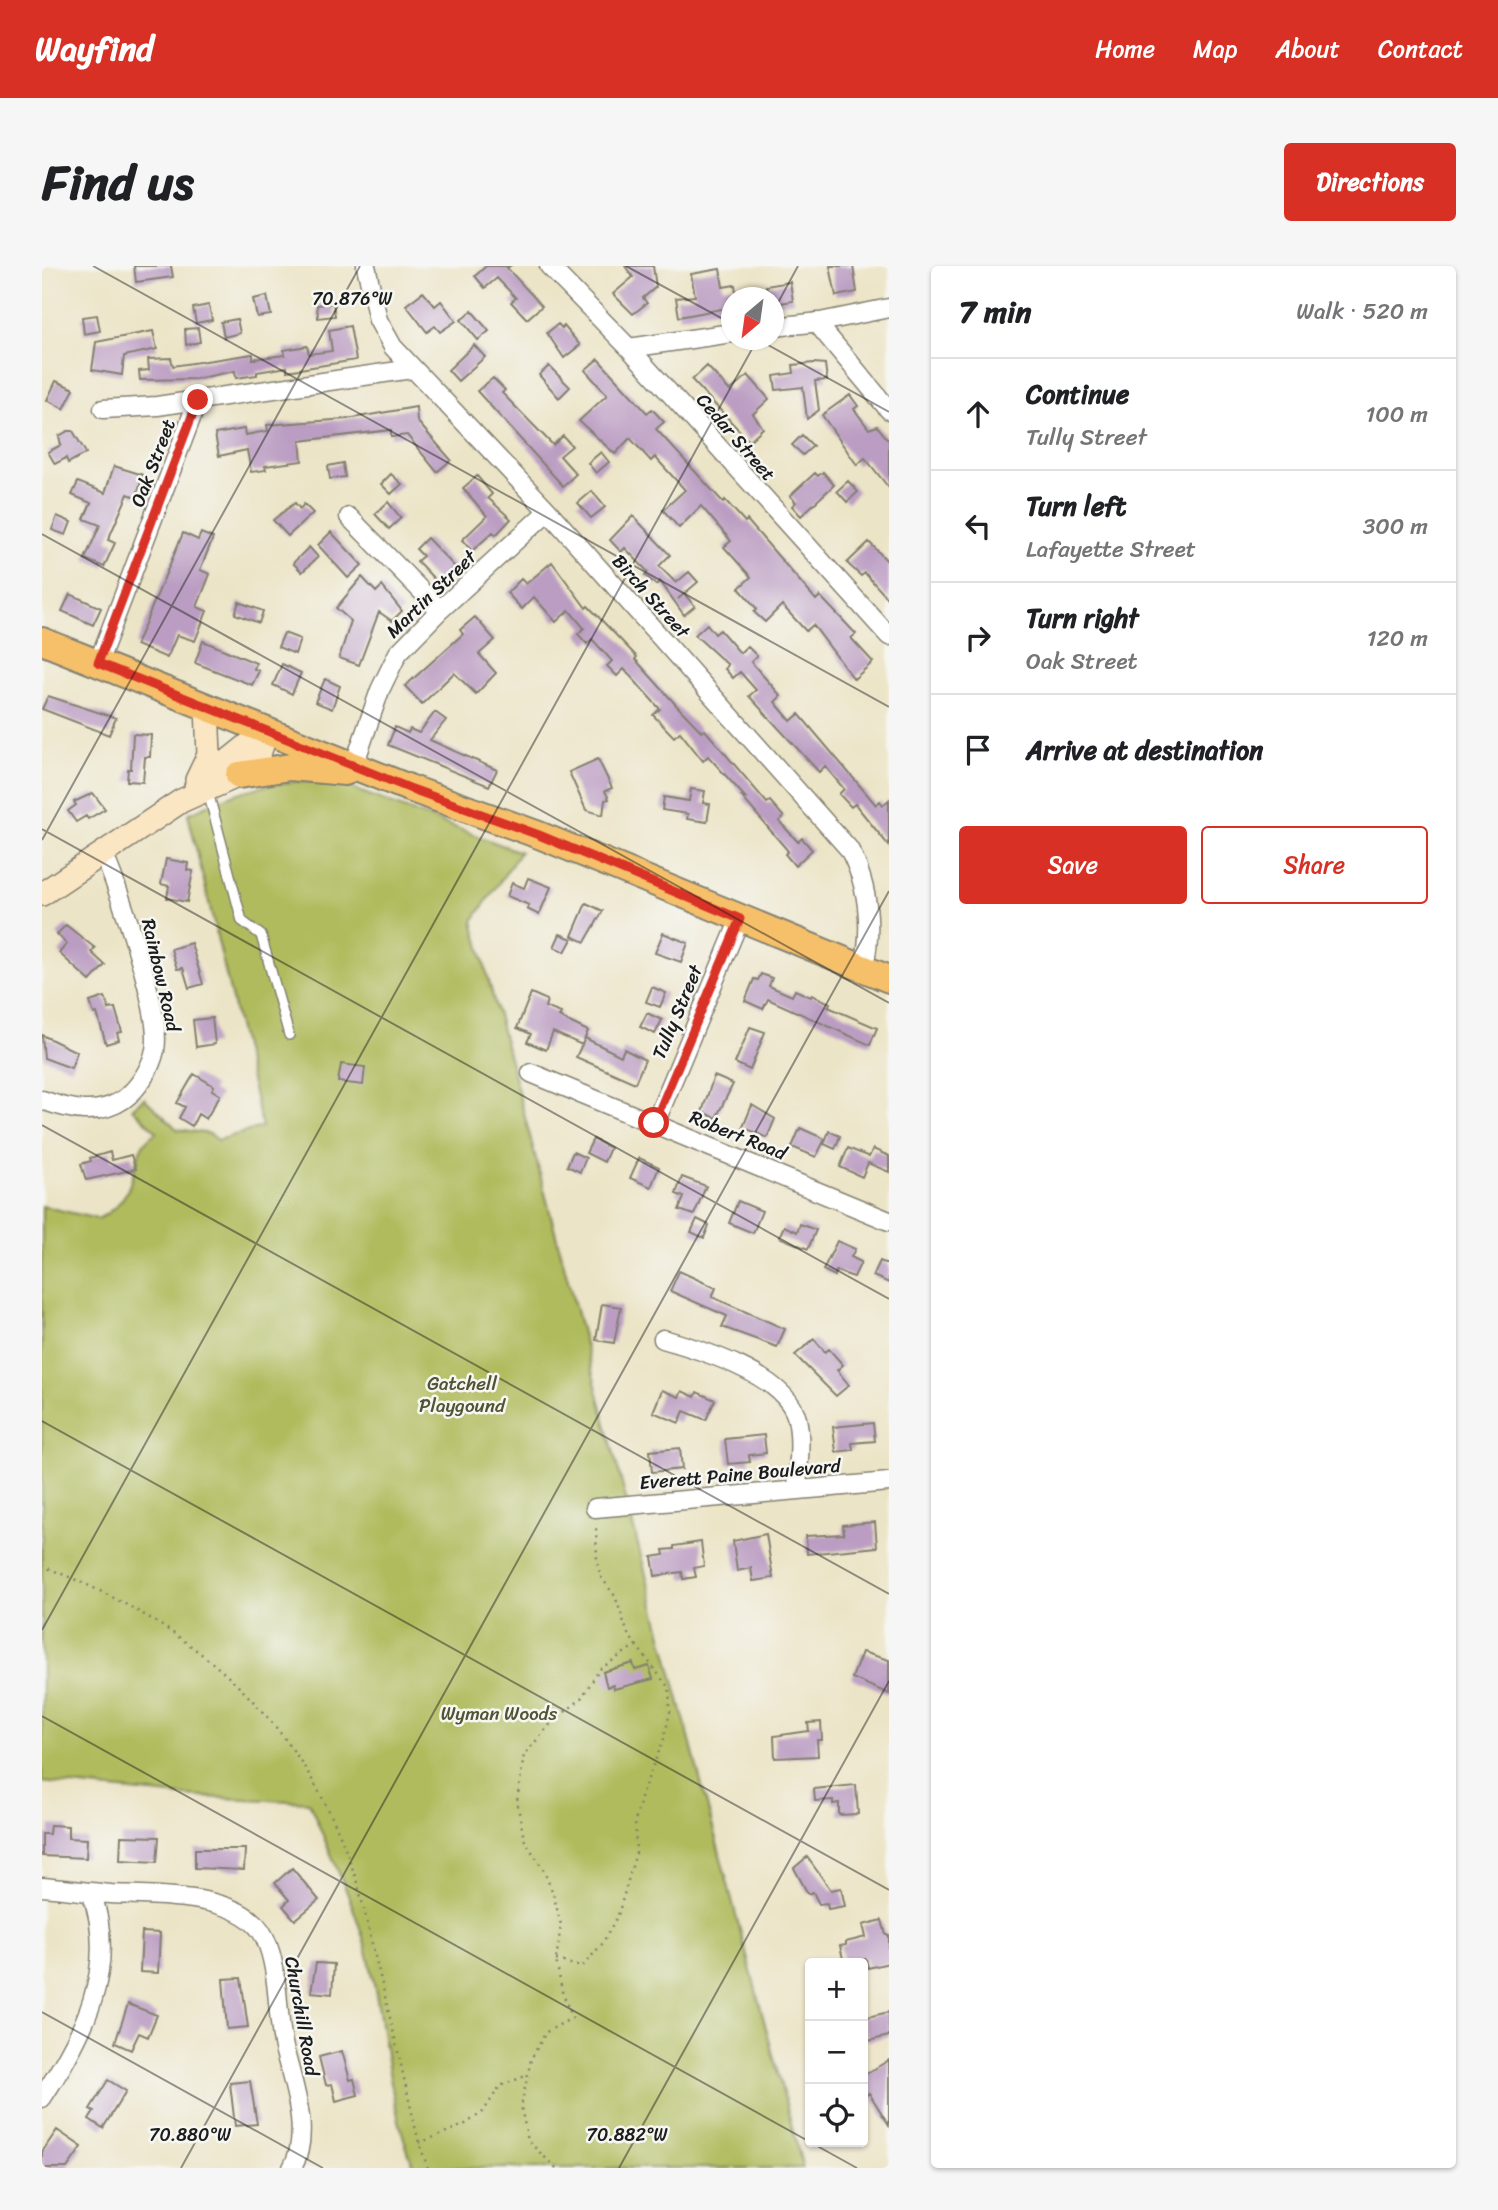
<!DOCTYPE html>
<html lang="en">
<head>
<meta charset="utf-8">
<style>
	body { margin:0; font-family:Sriracha,sans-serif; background:#f6f6f6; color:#202124 }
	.controls { position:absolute; right:21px; bottom:21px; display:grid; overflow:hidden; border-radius:7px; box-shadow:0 2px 5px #0004 }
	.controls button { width:63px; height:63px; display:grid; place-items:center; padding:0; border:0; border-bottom:2px solid #e0e0e0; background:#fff; color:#202124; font:35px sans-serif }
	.compass { position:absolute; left:679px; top:21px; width:63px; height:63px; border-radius:50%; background:#fff; box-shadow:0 2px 5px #0004; rotate:209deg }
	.stop { position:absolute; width:21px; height:21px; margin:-16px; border:5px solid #d93025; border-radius:50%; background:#fff }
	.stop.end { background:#d93025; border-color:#fff; box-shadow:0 2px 7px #0008 }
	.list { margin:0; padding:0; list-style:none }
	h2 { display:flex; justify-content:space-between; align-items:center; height:91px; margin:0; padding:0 28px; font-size:30px }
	h2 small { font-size:23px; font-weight:400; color:#757577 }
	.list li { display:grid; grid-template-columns:46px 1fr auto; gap:21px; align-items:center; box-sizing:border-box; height:112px; padding:0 28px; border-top:2px solid #e0e0e0 }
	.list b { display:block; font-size:26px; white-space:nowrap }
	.list p { margin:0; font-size:23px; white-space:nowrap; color:#757577 }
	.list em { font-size:23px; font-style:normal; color:#757577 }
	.actions { display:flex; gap:14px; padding:21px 28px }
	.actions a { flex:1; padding:16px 0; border:2px solid #d93025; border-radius:7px; text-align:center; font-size:24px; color:#d93025 }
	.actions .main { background:#d93025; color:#fff }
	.icon { flex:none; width:38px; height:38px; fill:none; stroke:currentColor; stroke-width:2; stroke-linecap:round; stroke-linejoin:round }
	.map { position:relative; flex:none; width:847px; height:1902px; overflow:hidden; border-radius:7px }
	header { display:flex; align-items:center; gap:42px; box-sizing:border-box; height:98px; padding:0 35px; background:#d93025; color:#fff }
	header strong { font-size:33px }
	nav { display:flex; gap:38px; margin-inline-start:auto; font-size:24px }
	.intro { display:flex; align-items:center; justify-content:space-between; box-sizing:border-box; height:168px; padding:0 42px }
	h1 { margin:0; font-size:49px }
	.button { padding:18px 32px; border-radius:7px; background:#d93025; color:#fff; font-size:24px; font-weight:700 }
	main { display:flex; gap:42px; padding:0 42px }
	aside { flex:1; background:#fff; border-radius:7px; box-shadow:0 2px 5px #0004 }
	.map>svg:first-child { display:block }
	.green { fill:#b0bb5d; stroke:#666c3c; stroke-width:2 }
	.building { fill:#bb9dc3 }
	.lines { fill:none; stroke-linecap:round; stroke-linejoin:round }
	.service-casing { stroke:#848071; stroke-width:12 }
	.minor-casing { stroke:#848071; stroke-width:21 }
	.secondary-casing { stroke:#848071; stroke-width:26 }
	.primary-casing { stroke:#848071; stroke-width:30 }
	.path { stroke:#848071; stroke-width:2.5; stroke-dasharray:2 5; stroke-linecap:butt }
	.service { stroke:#fff; stroke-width:9 }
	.minor { stroke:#fff; stroke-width:18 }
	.secondary { stroke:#fbe6c4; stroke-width:23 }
	.primary { stroke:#f6c06b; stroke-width:26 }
	.route { stroke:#d93025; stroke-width:9 }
	.ticks { fill:none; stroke:#1c1c1c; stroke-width:2; stroke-opacity:0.45 }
	.labels { text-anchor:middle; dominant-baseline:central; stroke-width:5; stroke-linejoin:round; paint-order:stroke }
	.street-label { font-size:19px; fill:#1c1c1c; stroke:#f6f6f2 }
	.park-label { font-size:19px; fill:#505433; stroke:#f6f6f2 }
	.ticks-label { font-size:18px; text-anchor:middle; fill:#1c1c1c; stroke:#f6f6f2; stroke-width:5; stroke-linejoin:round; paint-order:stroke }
</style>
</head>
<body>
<header>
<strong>Wayfind</strong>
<nav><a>Home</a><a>Map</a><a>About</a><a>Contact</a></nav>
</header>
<div class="intro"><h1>Find us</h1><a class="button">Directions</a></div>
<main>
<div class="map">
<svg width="847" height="1902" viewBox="0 0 847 1902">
	<rect width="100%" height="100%" fill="#f6f6f2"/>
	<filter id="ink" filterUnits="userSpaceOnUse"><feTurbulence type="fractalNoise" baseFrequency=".0143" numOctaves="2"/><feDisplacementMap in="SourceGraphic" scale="14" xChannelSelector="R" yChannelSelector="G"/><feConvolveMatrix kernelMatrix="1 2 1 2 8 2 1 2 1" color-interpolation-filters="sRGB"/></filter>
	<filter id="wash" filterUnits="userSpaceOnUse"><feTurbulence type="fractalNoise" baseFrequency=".00686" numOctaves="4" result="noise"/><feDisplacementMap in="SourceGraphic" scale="28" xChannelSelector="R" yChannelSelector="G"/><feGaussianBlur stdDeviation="1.57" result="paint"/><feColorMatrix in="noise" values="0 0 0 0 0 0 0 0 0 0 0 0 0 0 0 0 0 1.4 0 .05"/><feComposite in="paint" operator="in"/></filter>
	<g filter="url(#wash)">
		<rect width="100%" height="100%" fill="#ece4c6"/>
		<path class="green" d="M267 515 298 518 478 586 431 655 761 1902H372C347 1839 343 1768 329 1702 317 1645 288 1589 267 1536L139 1530 0 1516V940L56 953C106 927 81 885 115 866L90 842 102 832 135 863 168 868 176 874 220 861 146 548C190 527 218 517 267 515Z"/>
		<g id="blocks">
			<path class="building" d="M92 0H129L131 11 94 16Z
				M444 0H468L465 2 500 40 485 53 469 36 474 32 455 12 443 22 433 10Z
				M583 0H611L614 21 601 32 605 37 591 48 571 28 591 11Z
				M788 0H811L815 26 794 30Z
				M678 3 681 21 693 19 695 32H690V41L637 51 634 32 653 30 649 8Z
				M748 16 751 35 732 38V32H726L724 20Z
				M381 26 393 40 399 35 414 55 398 66 393 60 385 66 364 39Z
				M225 30 229 49 215 51 211 33Z
				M291 37 293 50 276 52 275 39Z
				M167 39 170 54 154 57 151 42Z
				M430 45 447 65 436 74 419 54Z
				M55 49 58 65 42 68 40 51Z
				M195 53 198 67 182 71 179 56Z
				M516 58 520 62 522 60 538 79 522 92 505 67Z
				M308 60 314 94 245 105V101L215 106V109L194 112 193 105 153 113 98 114 97 105 107 104 106 93 129 92 131 100 211 88V93L243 89 242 84 265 80 267 88 290 85 287 64Z
				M156 62 158 76 144 79 143 63Z
				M111 65 115 83 82 90 80 109 50 104 54 76Z
				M432 79 443 91 416 115 406 104Z
				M556 93 605 147 610 143 622 156 614 163 681 236 683 234 703 256 705 254 774 334 778 330 814 368 809 372 831 396 812 413 771 359 764 365 740 339 723 356 712 346 715 343 697 322 709 311 682 281 689 275 659 240 637 262 630 254 621 244 643 224 613 191 609 195 588 172 573 188 537 155 565 129 543 104Z
				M772 97 783 98 785 114 773 115 777 144 765 153 761 121 734 124 732 110 752 107 751 99Z
				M507 100 528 121 517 132 497 109Z
				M665 100 688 125 706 109 727 133 711 148 721 162 707 175 650 114Z
				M451 112 463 124 460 127 511 179 521 170 530 180 518 190 534 208 521 220 435 125Z
				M14 115 32 123 22 143 5 134Z
				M808 129 816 140 812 143 827 163 835 160 847 175V222L823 192 815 199 780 149Z
				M374 141 375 155 409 194 395 206 365 169 349 171V164L258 175 260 195 223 200 224 204 209 206 205 184 177 190 173 168 202 163 203 169 226 165 225 159 305 153Z
				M26 165H31L44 187 26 197 24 192 13 198 6 186 19 179 17 170Z
				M760 169 771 180 761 189 750 179Z
				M559 186 567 196 554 207 546 197Z
				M301 197 303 211 288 213 286 200Z
				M72 200 101 209 94 231 86 228 66 274 73 277 62 301 43 293 58 259 42 253 49 237 30 229 36 216 63 227Z
				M781 206 792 219 759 250 750 240 754 236 748 230 773 207 776 210Z
				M349 208 360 218 349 228 339 218Z
				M435 210 450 228 446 232 469 253 454 269 451 266 430 285 420 274 445 250 421 222Z
				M806 215 816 226 805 236 795 225Z
				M550 225 563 241 549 252 536 237Z
				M346 236 359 252 347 263 333 248Z
				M253 237 258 243 262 238 271 247 246 270 231 254Z
				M15 250 29 256 24 269 10 264Z
				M591 250 628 289 617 300 634 317 647 306 656 316 636 333 642 328 653 340 642 349 618 315 614 319 603 309 606 306 583 282 579 286 568 274Z
				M289 266 320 299 306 312 276 279Z
				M141 267 156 274 159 267 171 272 158 304 168 308 155 341 165 345 153 375 135 369 125 392 94 379Z
				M385 272 414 302 397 318 375 295 381 290 374 283Z
				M827 276 847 297V334L823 307 819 310 805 297Z
				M267 281 276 291 260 306 251 297Z
				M510 296 544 342 546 340 595 391 593 393 635 440 660 466 663 464 725 537 728 535 742 551 737 555 756 576 760 572 770 584 753 600 743 588 746 585 700 531 704 532 666 490 661 495 638 466 632 471 611 449 618 443 582 403 575 410 565 400 570 395 550 373 545 378 536 368 542 362 527 344 514 356 492 331 480 343 465 327 479 313 484 318Z
				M320 311 334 326 340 320 360 345 350 355 337 346 317 399 297 392 309 355 294 342Z
				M28 328 59 342 51 359 20 345Z
				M197 336 221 345 217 357 193 348Z
				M433 351 453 374 437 388 454 407 434 428 412 407 380 438 363 420 421 368 418 364Z
				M665 358 673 368 678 364 698 387 705 380 715 390 709 396 739 430 733 436 749 455 757 448 834 539 838 535 841 539 847 534V580L813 538 809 541 797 528 802 523 783 500 777 506 707 430 714 424 698 406 691 412 683 403 686 399 653 369Z
				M242 367 258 373 253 388 236 381Z
				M161 375 214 397 212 403 217 405 210 419 153 397Z
				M240 398 259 407 250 428 231 419Z
				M283 413 298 420 290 443 273 436Z
				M6 430 74 452 67 469 0 443Z
				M393 446 404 454 388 474 455 504 447 520 346 479 353 461 366 467 368 463 377 467Z
				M91 468 109 469 108 491H103L101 516 85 515 86 503H89Z
				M556 493 570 522 563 525 567 533 563 534 561 549 544 544 527 506Z
				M649 523 663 525 661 537 668 538 665 556 645 553 646 548 620 544 622 531 647 535Z
				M51 527 63 543 46 553 44 550 34 556 26 545 34 539 32 536Z
				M124 593 146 597 145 604 151 605 145 636 125 632 127 620 119 618Z
				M486 612 509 621 497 649 485 643 487 639 465 630 470 617 482 622Z
				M544 637 561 645 543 676 530 670Z
				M24 659 53 682 49 686 63 699 48 715 17 687 25 678 15 668Z
				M621 667 646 677 639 696 613 687Z
				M518 668 530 673 523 686 512 681Z
				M149 677 161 718 147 722 141 702 135 703 129 683Z
				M719 708 730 712 727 720 750 730 753 724 769 731 770 729 788 737 786 741 835 762 828 779 726 733 721 743 703 735 712 713 716 714Z
				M610 721 624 727 618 741 604 736Z
				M489 727 505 734 503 741 519 747 517 751 546 765 540 779 511 766 504 784 485 776 489 768 475 762Z
				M63 731 67 743 73 742 80 766 75 767 77 774 64 778 55 747 52 748 48 736Z
				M605 747 620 754 613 768 598 761Z
				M170 752 173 778 154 781 151 754Z
				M708 761 723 766 708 804 693 797Z
				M0 769 35 786 29 802 2 792Z
				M543 772 579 790 582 783 603 794 593 817 534 791Z
				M299 798 323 801 321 819 296 816Z
				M152 808 172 820 170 824 178 829 164 853 156 848 150 860 137 852 143 841 135 837Z
				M672 810 691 818 674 852 660 846Z
				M710 839 733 853 725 872 701 861Z
				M758 862 783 873 774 891 750 881Z
				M787 865 798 870 793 883 782 878Z
				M551 873 568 882 562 896 544 887Z
				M806 882 827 891 831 883 847 890V906L826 897 820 911 798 901Z
				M68 886 70 894 89 889 94 903 44 914 39 898 49 895 48 892Z
				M531 886 544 892 538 906 525 900Z
				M597 892 617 901 609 921 588 912Z
				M640 911 664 920 652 949 637 944 642 931 634 928Z
				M696 935 720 945 711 967 687 957Z
				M655 953 667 959 662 972 649 966Z
				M758 958 774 964 766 983 737 971 742 960 755 966Z
				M795 975 813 983 809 991 819 996 812 1011 794 1005 793 1010 781 1004Z
				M838 995 847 999V1017L831 1010Z
				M637 1005 674 1022 670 1031 743 1063 735 1081 680 1061 685 1050 628 1025Z
				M560 1038 579 1041 572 1077 554 1074Z
				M772 1073 783 1086 787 1083 801 1099 795 1104 807 1119 794 1130 753 1089Z
				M620 1124 637 1131 640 1125 653 1131 655 1126 673 1134 664 1154 642 1145 637 1157 611 1146Z
				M831 1157 833 1175 810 1177 811 1184 794 1186 791 1161Z
				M722 1169 724 1187 707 1189 708 1196 686 1198 683 1173Z
				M638 1182 640 1203 610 1206 608 1185Z
				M833 1256 835 1281 765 1288 764 1270 802 1268 801 1259Z
				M724 1268 731 1312 711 1315 709 1302 695 1305 691 1275Z
				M659 1276 662 1300 652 1302 654 1311 641 1313 640 1306 613 1310 610 1291 622 1289 621 1284 632 1283V1280Z
				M820 1386 847 1394V1428L810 1412Z
				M591 1397 593 1404 607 1400 611 1413 572 1423 571 1419 565 1421 561 1406Z
				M779 1456 780 1474H775L776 1490 733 1492 732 1470 767 1465 766 1457Z
				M814 1519 816 1548 797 1549V1537L791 1538V1534L773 1535 772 1523Z
				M8 1559 26 1560V1572L45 1573 44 1592 0 1590V1568H7Z
				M79 1570 117 1571 115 1596 78 1594Z
				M153 1583H203L202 1604 153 1602Z
				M765 1591 789 1624 799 1622 803 1640 786 1643 785 1637 777 1638 771 1626 766 1628 752 1602Z
				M250 1602 277 1634 253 1654 241 1640 247 1634 233 1617Z
				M840 1654 844 1669H847V1697L826 1702 824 1693 802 1697 798 1680 804 1679V1676L824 1671 821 1659Z
				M100 1666 118 1667 116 1707 98 1706Z
				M274 1697 292 1698 290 1728 269 1726Z
				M199 1712 206 1761 185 1763 181 1713Z
				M86 1738 115 1749 106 1771 97 1767 89 1784 73 1777Z
				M847 1746V1770L826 1775 821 1752Z
				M300 1785 308 1814 312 1813 316 1829 294 1835 290 1818 284 1819 277 1791Z
				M847 1794V1859L827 1827 821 1831V1810Z
				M66 1814 84 1825 61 1862 47 1853 52 1845 48 1843Z
				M208 1815 215 1858 193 1860 188 1817Z
				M15 1864 40 1881 25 1902H0V1886Z"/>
		</g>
	</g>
	<g filter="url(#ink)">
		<use href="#blocks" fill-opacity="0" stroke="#848071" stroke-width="2"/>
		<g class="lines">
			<g class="service-casing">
				<path id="service" d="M166 526 200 655 219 669 247 769"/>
			</g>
			<g class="minor-casing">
				<path id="minor" d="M324 0 336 54 351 81 506 245 807 583C827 620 830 662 822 702
					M507 0 587 82 847 370
					M774 56 847 144
					M732 61 778 56 847 42
					M587 82 690 67
					M61 143 115 140 156 134
					M307 251 398 344
					M56 397 156 134 370 103
					M312 499 338 424 356 387 398 344 506 245
					M489 807 847 955
					M0 834C28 844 56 851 82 833 97 822 109 802 113 784 121 748 76 623 61 586
					M613 857 698 653
					M621 1073C660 1084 745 1110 755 1153 760 1175 756 1202 755 1224
					M553 1242 847 1216
					M0 1621C23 1623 46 1626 69 1628 111 1630 202 1626 223 1672 238 1705 234 1747 242 1782 251 1819 270 1867 250 1902
					M0 1832C41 1770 77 1702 49 1626"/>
			</g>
			<g class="secondary-casing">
				<path id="secondary" d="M155 514 167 489 165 440
					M154 521 225 464
					M0 628 139 535 197 509 215 494 225 464"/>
			</g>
			<g class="primary-casing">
				<path id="primary" d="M0 375 367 522 497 569 847 713
					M197 509 248 501 303 506"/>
			</g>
			<path class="path" d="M0 1300C147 1356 260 1451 311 1604 320 1630 325 1659 332 1686 348 1749 362 1813 377 1877L386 1902
				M514 1694 540 1701 560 1678 576 1649 594 1587 593 1555 601 1525 622 1473 628 1446 627 1422 594 1379
				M377 1877 422 1859 441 1846 458 1820 486 1809
				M514 1902 486 1875 479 1841 489 1793 504 1766 530 1752 520 1725 514 1694 519 1659 511 1627 501 1603 482 1573 475 1535 482 1489 510 1456 538 1434 558 1403 594 1379 586 1368 573 1330 559 1311 555 1296 554 1260"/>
			<use href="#service" class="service"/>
			<use href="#minor" class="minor"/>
			<use href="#secondary" class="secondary"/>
			<use href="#primary" class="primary"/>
		</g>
	</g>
	<g class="lines" filter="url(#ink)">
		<path class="route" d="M156 134 56 397 367 522 497 569 698 653 612 857"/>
	</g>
	<path class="ticks" d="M51 0 847 441M584 0 690 58M732 44 756 0M717 74 847 146M0 268 847 737M0 563 847 1033M0 574 318 0M0 859 847 1328M0 1155 847 1624M0 1364 715 74M0 1450 815 1902M0 1746 281 1902M139 1902 847 625M577 1902 847 1415"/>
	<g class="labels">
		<g class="street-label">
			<text transform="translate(694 171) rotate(49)">Cedar Street</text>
			<text transform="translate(111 197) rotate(-69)">Oak Street</text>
			<text transform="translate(389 328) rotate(-44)">Martin Street</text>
			<text transform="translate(609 330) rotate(48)">Birch Street</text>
			<text transform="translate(119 709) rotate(77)">Rainbow Road</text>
			<text transform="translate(635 746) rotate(-67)">Tully Street</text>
			<text transform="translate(696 869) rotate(22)">Robert Road</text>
			<text transform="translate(698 1208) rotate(-5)">Everett Paine Boulevard</text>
			<text transform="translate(260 1750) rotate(80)">Churchill Road</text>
		</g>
		<g class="park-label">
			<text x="420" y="1117">Gatchell<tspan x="420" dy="22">Playgound</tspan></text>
			<text x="457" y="1447">Wyman Woods</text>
		</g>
	</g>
	<g class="ticks-label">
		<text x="310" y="39">70.876°W</text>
		<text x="148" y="1875">70.880°W</text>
		<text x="585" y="1875">70.882°W</text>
	</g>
</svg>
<div class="controls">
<button>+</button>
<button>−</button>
<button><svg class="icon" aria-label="locate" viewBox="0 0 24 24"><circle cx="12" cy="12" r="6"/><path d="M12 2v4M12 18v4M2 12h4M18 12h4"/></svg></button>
</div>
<svg class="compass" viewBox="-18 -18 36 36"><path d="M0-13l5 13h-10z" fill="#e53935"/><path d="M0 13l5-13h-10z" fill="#757577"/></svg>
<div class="stop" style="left:612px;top:857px"></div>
<div class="stop end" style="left:156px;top:134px"></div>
</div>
<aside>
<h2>7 min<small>Walk · 520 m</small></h2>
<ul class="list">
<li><svg class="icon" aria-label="ahead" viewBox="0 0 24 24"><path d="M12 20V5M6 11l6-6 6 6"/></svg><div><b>Continue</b><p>Tully Street</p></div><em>100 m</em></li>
<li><svg class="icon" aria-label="left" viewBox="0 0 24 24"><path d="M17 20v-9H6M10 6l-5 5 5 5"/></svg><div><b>Turn left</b><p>Lafayette Street</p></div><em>300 m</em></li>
<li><svg class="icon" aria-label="right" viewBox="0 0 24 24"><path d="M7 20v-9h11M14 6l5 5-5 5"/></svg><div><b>Turn right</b><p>Oak Street</p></div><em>120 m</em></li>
<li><svg class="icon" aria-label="arrive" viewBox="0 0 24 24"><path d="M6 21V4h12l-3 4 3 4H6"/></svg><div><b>Arrive at destination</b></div></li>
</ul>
<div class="actions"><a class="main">Save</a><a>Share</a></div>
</aside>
</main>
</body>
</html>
